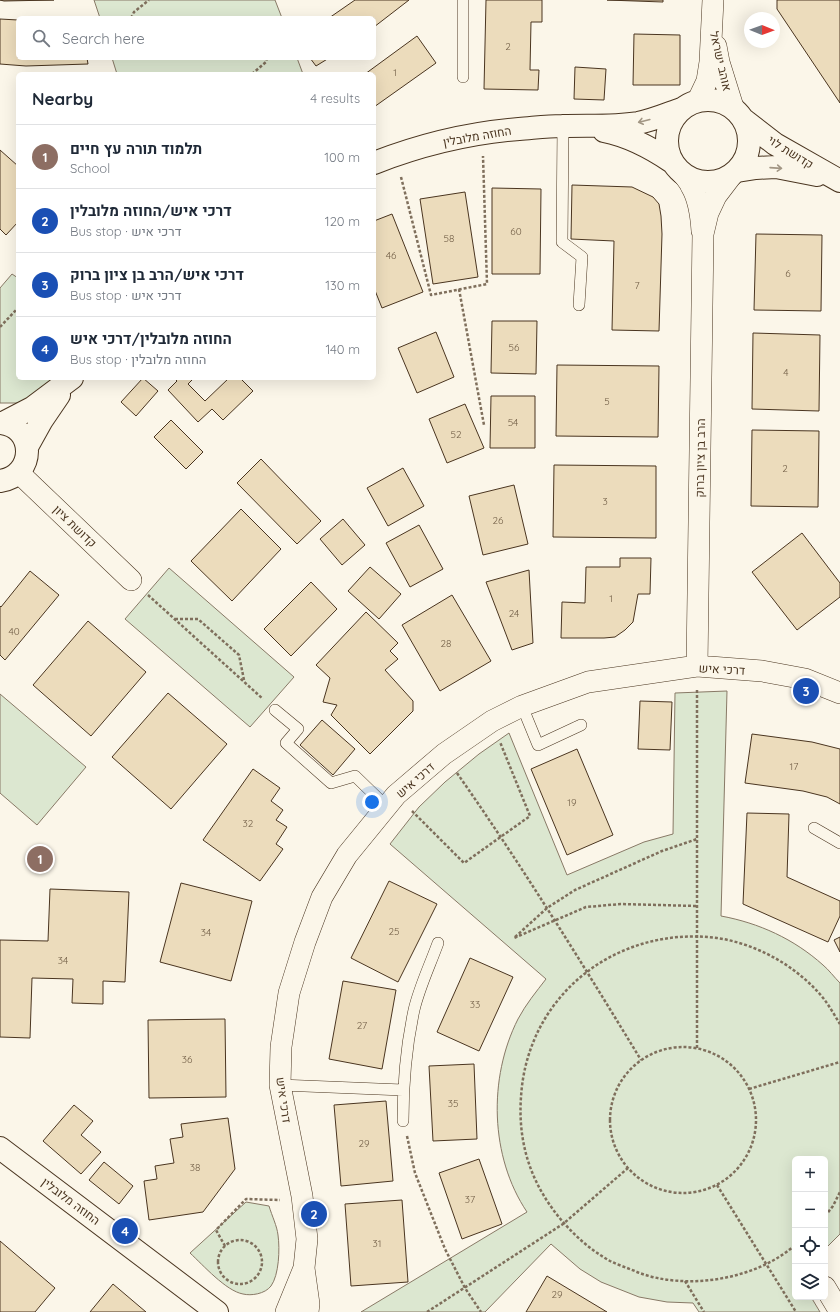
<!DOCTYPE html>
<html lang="en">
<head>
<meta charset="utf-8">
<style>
	body { margin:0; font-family:Quicksand,Heebo,sans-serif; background:#f2f2f3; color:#1f2937 }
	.controls { position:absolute; right:12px; bottom:12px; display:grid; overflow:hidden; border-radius:6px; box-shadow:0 4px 16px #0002 }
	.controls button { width:36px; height:36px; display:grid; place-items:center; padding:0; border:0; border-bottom:1px solid #e0e1e3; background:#fff; color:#1f2937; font:20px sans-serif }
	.compass { position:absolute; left:744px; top:12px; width:36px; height:36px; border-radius:50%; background:#fff; box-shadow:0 4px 16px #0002; rotate:91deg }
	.you { position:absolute; left:372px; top:802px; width:14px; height:14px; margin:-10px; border:3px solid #fff; border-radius:50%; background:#1a73e8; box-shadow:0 0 0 6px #1a73e833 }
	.badge { display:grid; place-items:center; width:26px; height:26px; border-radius:50%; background:#c62828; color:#fff; font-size:13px; font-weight:700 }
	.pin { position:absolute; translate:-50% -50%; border:2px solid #fff; box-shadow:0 1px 4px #0006 }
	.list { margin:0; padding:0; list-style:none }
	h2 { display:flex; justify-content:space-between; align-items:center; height:52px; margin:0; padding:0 16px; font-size:17px }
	h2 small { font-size:13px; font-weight:400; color:#747a83 }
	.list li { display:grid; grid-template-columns:26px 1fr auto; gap:12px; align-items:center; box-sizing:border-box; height:64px; padding:0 16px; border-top:1px solid #e0e1e3 }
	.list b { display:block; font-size:15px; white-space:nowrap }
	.list p { margin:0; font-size:13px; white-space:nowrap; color:#747a83 }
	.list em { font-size:13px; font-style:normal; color:#747a83 }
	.icon { flex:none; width:22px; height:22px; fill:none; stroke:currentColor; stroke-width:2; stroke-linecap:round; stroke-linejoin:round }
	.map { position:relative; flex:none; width:840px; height:1312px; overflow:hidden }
	.search { position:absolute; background:#fff; box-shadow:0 4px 16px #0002; left:16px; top:16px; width:360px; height:44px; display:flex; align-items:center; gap:10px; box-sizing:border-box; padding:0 14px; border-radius:6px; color:#747a83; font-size:15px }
	.panel { position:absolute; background:#fff; box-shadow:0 4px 16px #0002; left:16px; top:72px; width:360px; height:308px; border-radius:6px }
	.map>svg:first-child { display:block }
	.green { fill:#dce7d0; stroke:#887966 }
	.building { fill:#ecdcbc; stroke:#4a3520 }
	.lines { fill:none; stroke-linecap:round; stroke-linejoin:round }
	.service-casing { stroke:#4a3520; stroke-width:12 }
	.minor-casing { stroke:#4a3520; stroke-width:22 }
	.tertiary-casing { stroke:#4a3520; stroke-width:24 }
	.path { stroke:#7f6f5c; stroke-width:2.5; stroke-dasharray:3 2; stroke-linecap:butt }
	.service { stroke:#fbf6e9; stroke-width:11 }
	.minor { stroke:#fbf6e9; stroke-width:21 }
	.tertiary { stroke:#fbf6e9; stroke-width:22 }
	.oneway { stroke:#a29684 }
	.labels { text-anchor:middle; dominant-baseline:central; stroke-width:3; stroke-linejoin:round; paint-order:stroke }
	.number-label { font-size:10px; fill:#725f47 }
	.street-label { font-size:12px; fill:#4a3520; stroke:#fbf6e9 }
</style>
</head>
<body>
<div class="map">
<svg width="840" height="1312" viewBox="0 0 840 1312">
	<rect width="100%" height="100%" fill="#fbf6e9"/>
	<path class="green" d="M94 0H275L282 18H100Z
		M112 58H297L303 74H117Z
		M12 274 18 278V378H59L47 392 18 403H0V288Z
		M169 568 294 677 250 727 125 619Z
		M727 691 721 916C759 923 794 939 823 965 829 970 834 977 840 983V1234L825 1249V1159H795V1297H811L820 1312H699L693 1303 667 1302 639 1297 601 1282 580 1269 551 1244 485 1312H361L527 1212C490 1157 488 1078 518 1019 526 1004 536 992 546 979L390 844 419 807 445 782 479 754 509 733 567 875 644 842 673 834 675 693Z
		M0 694 86 767 37 825 0 793Z
		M246 1202 269 1206C272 1216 277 1226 278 1235 280 1249 279 1275 271 1286 265 1294 251 1296 243 1294 226 1291 203 1265 190 1253Z"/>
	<path class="building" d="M0 0H54L4 1Z
		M355 0H409L374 27V18H329Z
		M486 0H542V22H531L530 70H539L538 90 484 89Z
		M607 0H663V2Z
		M777 0H840V103L777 9Z
		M0 19 18 20V58H87L88 64 26 66 0 64Z
		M634 34 680 35V85H633Z
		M417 36 436 63 374 107V74H365Z
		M310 58H329L316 66Z
		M575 67 606 69 604 100 574 99Z
		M0 150 18 166V222L6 235 0 229Z
		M572 185 632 187 653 197 659 204 661 216 662 234 659 331 612 330 614 241 571 239Z
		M492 188 541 189 540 274H492Z
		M465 192 478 277 433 284 420 199Z
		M392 214 423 292 382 308 374 288V221Z
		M756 234 822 235 821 311 754 310Z
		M492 321H537L536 374 491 373Z
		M436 332 454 377 417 393 398 348Z
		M753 333 820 335 819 411 752 409Z
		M557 365 659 366 658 437 556 436Z
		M143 378 158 391 136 416 121 402Z
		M174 378H194L188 384 205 401 229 378H240L253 391 223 420 212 409 198 422 168 390 177 381Z
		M491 396H535V448H490Z
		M465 404 484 448 447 463 429 419Z
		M171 420 203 452 186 469 154 437Z
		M752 430 819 431 818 507 751 506Z
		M261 459 321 521 297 544 237 483Z
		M554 465 656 466V538L553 537Z
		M403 468 424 506 388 526 367 488Z
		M514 485 528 544 483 555 469 496Z
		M241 509 281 549 232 601 191 561Z
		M343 519 365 545 342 565 320 539Z
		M419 525 443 569 410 587 386 543Z
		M802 533 840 583V597L797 630 752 572Z
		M620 558H651L650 594H638L633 622 625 630 615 637 604 638H561L562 602 585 603 586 567H620Z
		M370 567 401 594 379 619 348 591Z
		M529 570 533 643 512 650 486 582Z
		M30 571 59 595 5 660 0 655V606L1 607Z
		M311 582 337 609 291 656 264 629Z
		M452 595 491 661 440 691 402 625Z
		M366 612 398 643 390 651 398 659 385 670 413 701V711L370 754 331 715 337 705 323 702 330 678 316 665Z
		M88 621 146 672 91 736 33 685Z
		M168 693 227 744 171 809 112 757Z
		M640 701 672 702 670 750 638 749Z
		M322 720 355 749 333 775 300 745Z
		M752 734 812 742 840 749V804L827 797 803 791 745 783Z
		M577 749 613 835 567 855 531 769Z
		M253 769 280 788 271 801 283 810 276 820 287 827 276 844 283 849 260 881 203 840Z
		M747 813 789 814 787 877 840 901V916L828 942 743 904Z
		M389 881 437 904 398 982 351 958Z
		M181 883 252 901 231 981 160 962Z
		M50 889 129 892 125 982 103 981V1004L72 1003 73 979 32 978 30 1038 0 1037V940L48 941Z
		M840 937V952L834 940Z
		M470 958 513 977 479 1051 437 1032Z
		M343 981 396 990 382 1069 329 1059Z
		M225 1019 226 1097 149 1098 148 1020Z
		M474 1064 477 1139 433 1141 429 1066Z
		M386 1101 393 1181 341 1186 334 1105Z
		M74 1105 93 1121 81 1135 101 1152 81 1174 43 1141Z
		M228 1118 235 1169 203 1212 149 1220 144 1181 157 1179 155 1166 174 1163 170 1139 183 1137 181 1124Z
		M479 1159 502 1224 462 1239 439 1173Z
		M104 1162 133 1186 119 1204 89 1180Z
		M402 1200 408 1282 351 1286 345 1204Z
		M0 1241 55 1288 35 1312H0Z
		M547 1276 607 1312H526Z
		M113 1284 146 1312H90Z"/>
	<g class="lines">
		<g class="service-casing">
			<path id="service" d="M463 77V0
				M563 126 562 242 582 257 579 305
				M522 706 538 745 581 725
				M275 710 298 729 286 743 331 783 355 776 387 807
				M814 828 840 843
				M280 1085 403 1090
				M403 1121C403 1083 406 1047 414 1010 419 988 430 965 438 943"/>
		</g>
		<g class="minor-casing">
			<path id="minor" d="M716 46 719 62 733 107
				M698 100 707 81 710 62 713 0
				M682 173C685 177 689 181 691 186 699 199 701 216 702 231
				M19 473 131 580
				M697 666 703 234 708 213 716 196 732 175
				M825 1287 840 1312
				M286 1312 304 1268
				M308 1312 309 1304 304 1268 307 1239 302 1196 280 1085 281 1047 289 993 305 942 322 897 347 855 396 795 444 754 492 721 522 706 588 682 697 666 762 671 805 679 840 693"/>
		</g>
		<g class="tertiary-casing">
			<path id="tertiary" d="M667 141a41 41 0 1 1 82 0a41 41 0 1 1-82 0Z
				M744 120 775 144 840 181
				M604 131C629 136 650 147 672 162
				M374 163C420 145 469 133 519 129 533 128 547 126 562 126 587 125 612 127 638 123 653 120 667 114 681 109
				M737 171 756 168 776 167 817 175
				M0 423C36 426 36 476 0 481
				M3 423 32 408 72 378
				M27 447 42 420 59 395
				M0 1148 217 1312"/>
		</g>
		<path class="path" d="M131 18 134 12 149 0
			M232 18H247
			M252 74 266 62 267 58
			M401 177 431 295 487 284 483 156
			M459 289 484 425
			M0 327 17 309 18 310
			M148 595 263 699
			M175 619H198L239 655 244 680
			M457 773C522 866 582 963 641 1060
			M412 811 464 863 530 816 500 742
			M696 906 621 904 586 907 514 938 547 908 575 890 662 851 697 839
			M610 1120a73 73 0 1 1 146 0a73 73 0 1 1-146 0Z
			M697 1048V689
			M749 1089 840 1062
			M407 1136 415 1173 445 1249 465 1288 481 1312
			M717 1185 796 1312
			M825 1216 833 1206 840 1192
			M218 1262a22 22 0 1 1 44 0a22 22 0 1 1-44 0Z
			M795 1245C756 1280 685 1291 637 1272 628 1268 618 1265 610 1261 587 1248 567 1229 552 1208 528 1175 518 1137 521 1097 527 995 617 925 717 938 758 944 798 967 824 999 830 1007 835 1016 840 1024
			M225 1246 216 1230 246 1199 280 1200
			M685 1281 704 1312
			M427 1312 563 1224 628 1168"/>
		<use href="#service" class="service"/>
		<use href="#minor" class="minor"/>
		<use href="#tertiary" class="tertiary"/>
	</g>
	<defs><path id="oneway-shaft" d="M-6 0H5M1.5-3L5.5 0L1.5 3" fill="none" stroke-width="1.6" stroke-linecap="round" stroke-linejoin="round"/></defs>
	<g class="oneway">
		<use href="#oneway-shaft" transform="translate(644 121) rotate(166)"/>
		<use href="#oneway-shaft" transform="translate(776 168) rotate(4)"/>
	</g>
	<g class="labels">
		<g class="number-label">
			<text x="508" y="46">2</text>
			<text x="395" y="72">1</text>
			<text x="516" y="231">60</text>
			<text x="449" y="238">58</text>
			<text x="391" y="255">46</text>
			<text x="788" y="273">6</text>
			<text x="637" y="285">7</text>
			<text x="514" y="347">56</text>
			<text x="786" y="372">4</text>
			<text x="607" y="401">5</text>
			<text x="513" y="422">54</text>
			<text x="456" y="434">52</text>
			<text x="785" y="468">2</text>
			<text x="605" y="501">3</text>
			<text x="498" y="520">26</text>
			<text x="611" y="598">1</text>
			<text x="514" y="613">24</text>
			<text x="14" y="631">40</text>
			<text x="446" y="643">28</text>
			<text x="794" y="766">17</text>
			<text x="572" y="802">19</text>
			<text x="248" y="823">32</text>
			<text x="394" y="931">25</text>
			<text x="206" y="932">34</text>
			<text x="63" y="960">34</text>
			<text x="475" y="1004">33</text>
			<text x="362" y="1025">27</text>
			<text x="187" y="1059">36</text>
			<text x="453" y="1103">35</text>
			<text x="364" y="1143">29</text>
			<text x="195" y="1167">38</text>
			<text x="470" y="1199">37</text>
			<text x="377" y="1243">31</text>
			<text x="557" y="1294">29</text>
		</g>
		<g class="street-label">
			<text transform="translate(721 61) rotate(77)">אוהב ישראל</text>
			<text transform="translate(477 136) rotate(-10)">החוזה מלובלין</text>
			<text transform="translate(791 152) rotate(32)">קדושת לוי</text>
			<text transform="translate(700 458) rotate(-89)">הרב בן ציון ברוק</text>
			<text transform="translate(75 526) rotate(44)">קדושת ציון</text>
			<text transform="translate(722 669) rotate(3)">דרכי איש</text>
			<text transform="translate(415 780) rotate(-41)">דרכי איש</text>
			<text transform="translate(284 1100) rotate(82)">דרכי איש</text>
			<text transform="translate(71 1201) rotate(37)">החוזה מלובלין</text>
		</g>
	</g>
</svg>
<div class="controls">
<button>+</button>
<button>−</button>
<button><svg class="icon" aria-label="locate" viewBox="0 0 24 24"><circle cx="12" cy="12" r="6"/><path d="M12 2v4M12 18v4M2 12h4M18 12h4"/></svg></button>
<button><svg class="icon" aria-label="layers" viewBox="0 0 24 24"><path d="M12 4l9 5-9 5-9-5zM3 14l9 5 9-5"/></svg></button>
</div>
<svg class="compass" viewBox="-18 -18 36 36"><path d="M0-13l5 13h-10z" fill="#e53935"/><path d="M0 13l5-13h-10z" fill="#747a83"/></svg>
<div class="you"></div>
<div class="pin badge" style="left:40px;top:859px;background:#8d6e63">1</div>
<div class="pin badge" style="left:314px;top:1214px;background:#1a4fb4">2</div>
<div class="pin badge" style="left:806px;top:691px;background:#1a4fb4">3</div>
<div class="pin badge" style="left:125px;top:1231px;background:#1a4fb4">4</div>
<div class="search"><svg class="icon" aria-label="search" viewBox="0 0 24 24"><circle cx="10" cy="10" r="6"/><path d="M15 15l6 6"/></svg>Search here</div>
<section class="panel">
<h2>Nearby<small>4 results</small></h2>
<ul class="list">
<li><span class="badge" style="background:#8d6e63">1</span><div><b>תלמוד תורה עץ חיים</b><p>School</p></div><em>100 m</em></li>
<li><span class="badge" style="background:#1a4fb4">2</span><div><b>דרכי איש/החוזה מלובלין</b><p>Bus stop · דרכי איש</p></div><em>120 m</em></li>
<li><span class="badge" style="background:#1a4fb4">3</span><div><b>דרכי איש/הרב בן ציון ברוק</b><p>Bus stop · דרכי איש</p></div><em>130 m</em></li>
<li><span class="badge" style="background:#1a4fb4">4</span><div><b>החוזה מלובלין/דרכי איש</b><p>Bus stop · החוזה מלובלין</p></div><em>140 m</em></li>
</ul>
</section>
</div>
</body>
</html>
